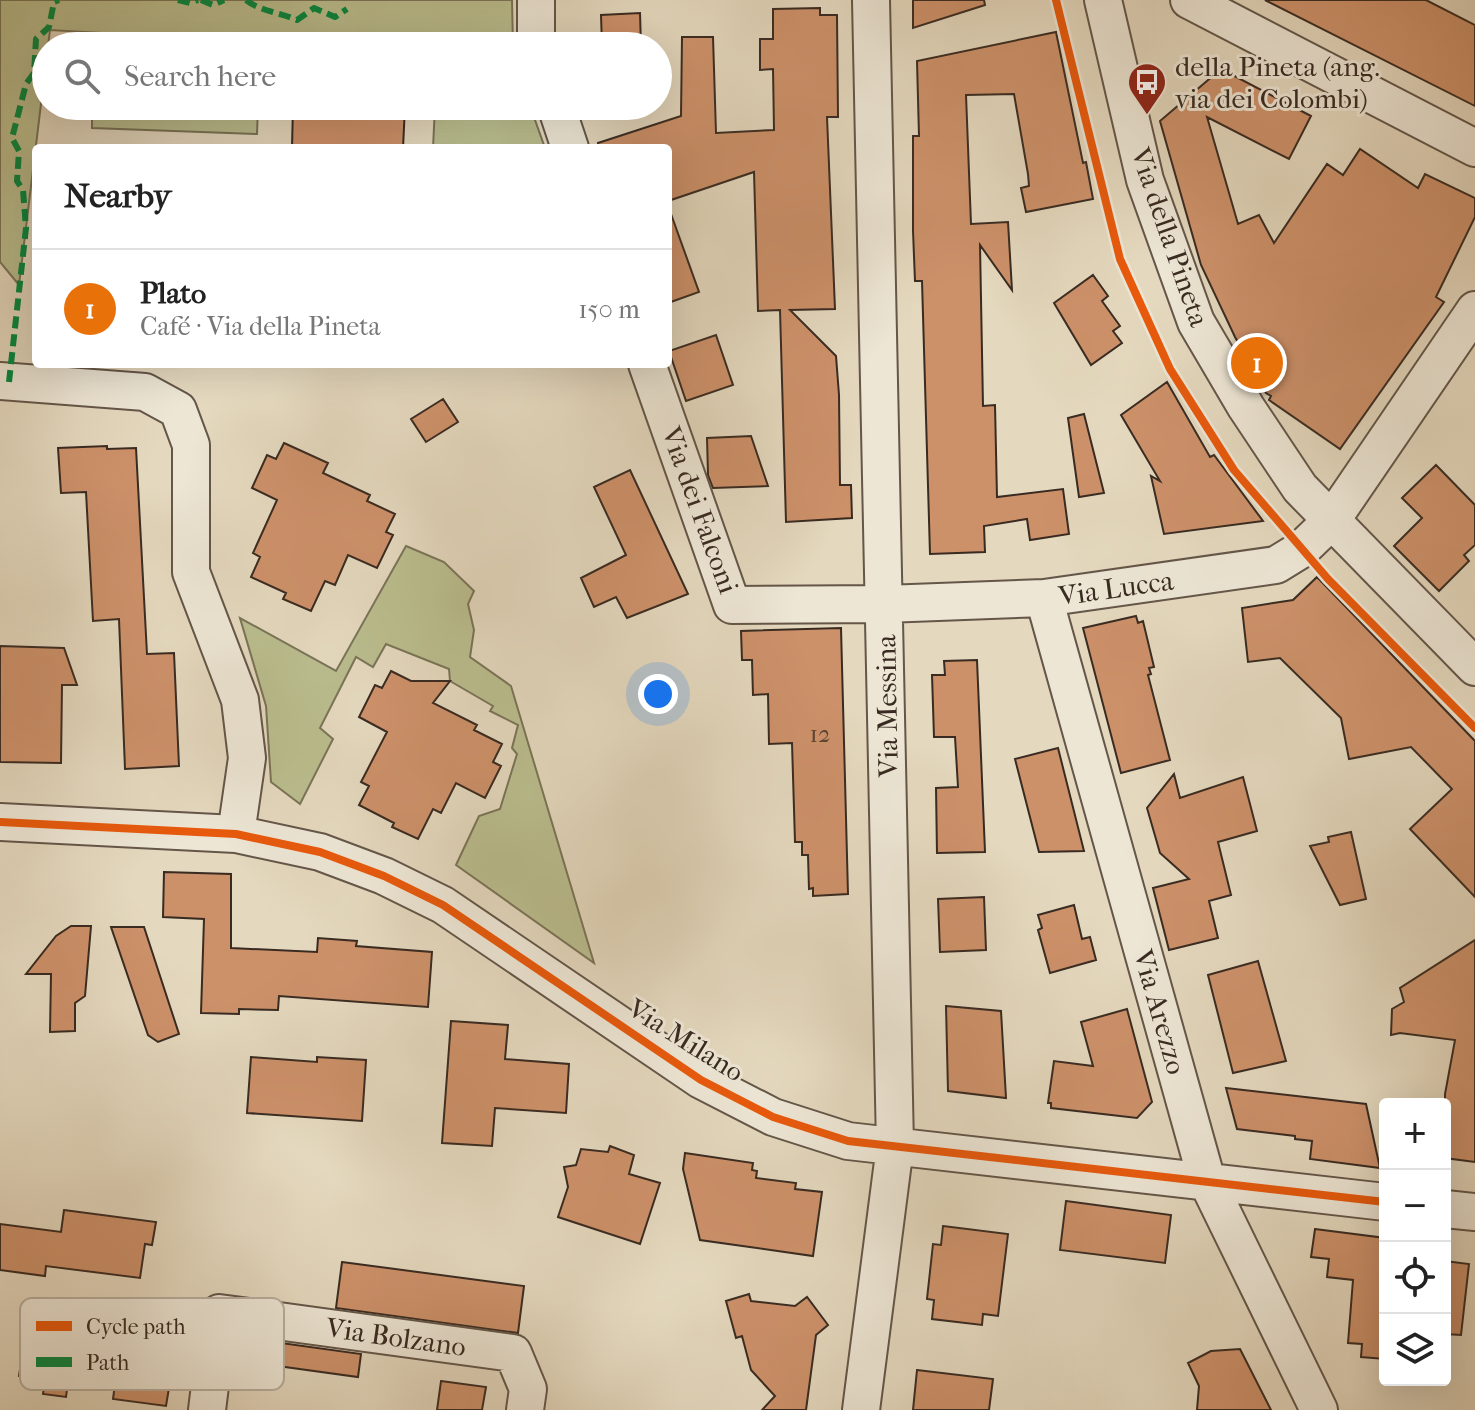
<!DOCTYPE html>
<html lang="en">
<head>
<meta charset="utf-8">
<style>
	body { margin:0; font-family:"IM FELL French Canon",serif; background:#f2f2f2; color:#222 }
	.controls { position:absolute; right:24px; bottom:24px; display:grid; overflow:hidden; border-radius:8px; box-shadow:0 8px 32px #0002 }
	.controls button { width:72px; height:72px; display:grid; place-items:center; padding:0; border:0; border-bottom:2px solid #e0e0e0; background:#fff; color:#222; font:40px sans-serif }
	.you { position:absolute; left:658px; top:694px; width:28px; height:28px; margin:-20px; border:6px solid #fff; border-radius:50%; background:#1a73e8; box-shadow:0 0 0 12px #1a73e833 }
	.badge { display:grid; place-items:center; width:52px; height:52px; border-radius:50%; background:#b45309; color:#fff; font-size:26px; font-weight:700 }
	.pin { position:absolute; translate:-50% -50%; border:4px solid #fff; box-shadow:0 2px 8px #0006 }
	.list { margin:0; padding:0; list-style:none }
	h2 { display:flex; justify-content:space-between; align-items:center; height:104px; margin:0; padding:0 32px; font-size:34px }
	h2 small { font-size:26px; font-weight:400; color:#767676 }
	.list li { display:grid; grid-template-columns:52px 1fr auto; gap:24px; align-items:center; box-sizing:border-box; height:120px; padding:0 32px; border-top:2px solid #e0e0e0 }
	.list b { display:block; font-size:30px; white-space:nowrap }
	.list p { margin:0; font-size:26px; white-space:nowrap; color:#767676 }
	.list em { font-size:26px; font-style:normal; color:#767676 }
	.icon { flex:none; width:44px; height:44px; fill:none; stroke:currentColor; stroke-width:2; stroke-linecap:round; stroke-linejoin:round }
	.map { position:relative; flex:none; width:1475px; height:1410px; overflow:hidden }
	.search { position:absolute; background:#fff; box-shadow:0 8px 32px #0002; left:32px; top:32px; width:640px; height:88px; display:flex; align-items:center; gap:20px; box-sizing:border-box; padding:0 28px; border-radius:44px; color:#767676; font-size:30px }
	.panel { position:absolute; background:#fff; box-shadow:0 8px 32px #0002; left:32px; top:144px; width:640px; height:224px; border-radius:8px }
	.map>svg:first-child { display:block }
	.green { fill:#babd8e; stroke:#7a7458; stroke-width:2 }
	.building { fill:#cd916a; stroke:#392b22; stroke-width:2 }
	.lines { fill:none; stroke-linecap:round; stroke-linejoin:round }
	.minor-casing { stroke:#645649; stroke-width:40 }
	.minor { stroke:#ede6d5; stroke-width:36 }
	.quiet { stroke:#00873e; stroke-width:6; stroke-dasharray:12 6; stroke-linecap:butt }
	.cycleway-casing { stroke:#ede6d5; stroke-width:13 }
	.cycleway { stroke:#e8590c; stroke-width:8 }
	.labels { text-anchor:middle; dominant-baseline:central; stroke-width:6; stroke-linejoin:round; paint-order:stroke }
	.number-label { font-size:24px; fill:#5e4434 }
	.poi-label { font-size:28px; fill:#392b22; stroke:#ede6d5; text-anchor:start }
	.street-label { font-size:28px; fill:#392b22; stroke:#ede6d5 }
	.key { fill:#ede6d5; stroke:#b7ae9f; stroke-width:2 }
	.key-label { font-size:22px; fill:#392b22 }
</style>
</head>
<body>
<div class="map">
<svg width="1475" height="1410" viewBox="0 0 1475 1410">
	<rect width="100%" height="100%" fill="#e4d8be"/>
	<filter id="stains"><feTurbulence type="fractalNoise" baseFrequency=".0025" numOctaves="4"/><feColorMatrix values="0 0 0 0 .2 0 0 0 0 .09 0 0 0 0 .02 0 0 0 .5 -.17"/></filter>
	<radialGradient id="worn" r=".72"><stop offset=".6" stop-color="#630" stop-opacity="0"/><stop offset="1" stop-color="#630" stop-opacity=".3"/></radialGradient>
	<path class="green" d="M0 0H512L513 46H330L50 30 19 285 0 262Z
		M92 106H258L257 134 92 128Z
		M435 106H530L545 148H433Z
		M406 546 444 562 474 591 468 604 474 630 470 657 511 686 594 963 456 865 479 816 500 809 517 754 512 748 518 725 490 711 493 706 450 681 449 669 386 644 373 667 356 657 320 728 333 739 300 804 271 782 266 706 240 618 336 671Z"/>
	<path class="building" d="M913 0H984L985 5 913 28Z
		M1265 0H1426L1475 25V106Z
		M820 8V15H837L838 117H827L835 309 790 310 836 356 839 395 840 485H851L852 518 786 522 780 310 758 311 754 172 668 201V148H599L598 143 681 116 682 37H713L716 133 774 130 773 69 760 70V39H773V9Z
		M640 13 641 46H602L601 15Z
		M1056 32 1083 163 1086 162 1093 199 1026 212 1021 188 1029 186 1028 174 1014 94 966 95 971 224 1008 222 1012 290 980 245 983 406 995 405 997 497 1063 489 1069 534 1030 540 1027 519 984 526 985 552 930 554 922 281H915L913 231V136H919L917 61Z
		M1221 69 1311 116 1289 159 1207 117 1238 224 1259 215 1274 243 1327 164 1343 175 1360 149 1418 188 1425 174 1475 198V217L1436 297 1444 302 1340 449 1269 400 1271 396 1266 393 1235 337 1201 265 1160 121Z
		M293 106H405L403 148H292Z
		M671 214 699 292 668 303V215Z
		M1093 275 1108 296 1102 301 1120 326 1113 331 1122 343 1091 365 1054 303Z
		M716 335 733 385 686 401 669 351Z
		M1167 382 1210 457 1214 455 1263 521 1164 534 1151 476 1160 481 1121 415Z
		M443 399 458 422 426 442 411 419Z
		M1084 414 1104 493 1079 497 1068 418Z
		M751 436 768 486 713 488 708 475 707 438Z
		M284 443 328 463 323 473 370 495 367 501 395 514 386 532 393 535 377 568 348 555 335 585 325 581 311 611 283 599 286 593 251 577 260 557 253 553 277 500 252 488 267 455 276 459Z
		M107 446V449L136 448 147 654 174 653 179 766 125 769 119 619 93 621 86 492 61 493 58 448Z
		M1436 465 1475 505V545L1464 555 1469 561 1439 591 1394 546 1422 518 1402 498Z
		M630 470 688 594 627 618 616 597 594 607 581 578 626 555 594 487Z
		M1317 577 1475 741V897L1410 829 1452 789 1411 747 1349 759 1341 718 1280 658 1248 662 1242 608 1293 600Z
		M1136 616 1138 623 1143 621 1154 667 1149 668 1151 674 1148 675 1170 760 1121 773 1083 628Z
		M841 628 848 894 813 896V888L809 889 808 855H802V842H795L792 743 769 744 768 694 753 695 752 660H742L741 631Z
		M0 646 64 648 77 685H62L61 763 0 762Z
		M977 660 985 852 937 853 936 788 958 787 955 737H934L932 675H945L944 661Z
		M391 671 411 681H450L433 703 477 725 474 730 502 744 493 762 501 766 485 798 456 783 441 813 433 809 418 839 392 827 394 823 359 805 369 786 361 782 387 732 359 717 375 685 382 688Z
		M1058 748 1084 851 1039 852 1015 759Z
		M1174 774 1180 798 1243 777 1257 831 1218 842 1231 895 1209 901 1218 938 1169 950 1153 888 1189 879 1160 853 1147 808Z
		M1351 832 1366 899 1340 905 1310 846 1329 842 1328 837Z
		M164 872 231 874V948L317 952 318 938 357 941 356 946 432 952 428 1007 279 996 278 1010 239 1009V1014L201 1013 204 919 163 917Z
		M984 897 986 950 940 952 938 899Z
		M1074 905 1082 939 1090 937 1096 960 1050 973 1038 930 1042 928 1038 915Z
		M71 926H91L85 996 75 1003V1031L50 1032 51 974H26L56 936Z
		M111 927H144L179 1034 158 1042 148 1035Z
		M1475 940V1162L1445 1158V1094L1455 1040 1400 1033 1391 1035 1392 1009 1404 1002 1400 988Z
		M1258 961 1286 1061 1233 1073 1208 975Z
		M946 1006 1001 1011 1006 1098 948 1091Z
		M1127 1009 1152 1102 1137 1118 1051 1108V1103H1048L1054 1061 1093 1066 1081 1022Z
		M451 1021 508 1025 505 1059 569 1064 566 1113 495 1108 492 1146 442 1143Z
		M251 1057 317 1062V1057L366 1060 362 1121 247 1113Z
		M1226 1088 1366 1104 1380 1168 1310 1159 1312 1141 1295 1139V1136L1237 1129Z
		M610 1146 634 1155 629 1174 660 1183 640 1244 558 1217 568 1187 564 1167 576 1165 581 1149 608 1152Z
		M685 1153 753 1163 752 1170 757 1171 756 1178 796 1183 795 1189 822 1192 813 1256 700 1240 683 1169Z
		M1066 1201 1171 1215 1165 1263 1060 1250Z
		M64 1210 156 1222 152 1245 145 1244 140 1278 46 1266 45 1276 0 1270V1224L61 1232Z
		M943 1226 1008 1234 998 1316 983 1314 982 1325 932 1319 934 1300 927 1299 933 1244 941 1245Z
		M1315 1229 1385 1238V1359L1361 1357 1362 1344 1348 1343 1353 1280 1327 1277 1329 1259 1311 1257Z
		M1445 1261 1469 1264 1461 1335 1445 1334Z
		M342 1262 524 1286 518 1333 336 1308Z
		M749 1294 751 1301 795 1306 807 1297 828 1325 816 1335 806 1410H762L775 1396 751 1370 742 1336 736 1338 726 1301Z
		M40 1312 77 1317 66 1397 43 1394 45 1380 19 1376 27 1325 38 1326Z
		M122 1332 175 1338 171 1389 169 1388 166 1406 113 1399Z
		M237 1337 361 1354 358 1377 234 1360Z
		M1240 1349 1271 1410H1197L1199 1386 1188 1363 1211 1351Z
		M917 1370 993 1379 989 1410H913Z
		M441 1381 486 1387 482 1410H437Z"/>
	<g class="lines">
		<g class="minor-casing">
			<path id="minor" d="M1103 0 1145 180 1196 322 1246 407 1300 488 1475 667
				M1189 0 1475 148
				M536 46V0
				M556 106 570 148
				M647 364 732 605 885 604 1044 598 1276 565 1302 549 1331 521 1475 310
				M0 381 145 392 178 410 191 445V572L240 700 247 758 236 834
				M1044 598 1207 1181 1319 1410
				M0 822 236 834 320 852 384 876 443 905 701 1080 773 1117 848 1141 1385 1202
				M1445 1209 1475 1212
				M207 1410 219 1313 513 1353 528 1389 525 1410
				M861 1410 895 1146 871 0"/>
		</g>
		<use href="#minor" class="minor"/>
		<path class="quiet" d="M178 0 190 3 198 0
			M201 0 213 5 224 0
			M246 0C262 12 279 12 297 20L314 8 335 17 347 9
			M9 382 26 228 23 190 17 181 19 151 12 138 26 84 34 73 36 39 49 27 54 2 59 0"/>
		<g class="cycleway-casing">
			<path id="cycleway" d="M1056 0 1120 259 1170 369 1234 470 1328 579 1475 728
				M0 822 236 834 320 852 384 876 443 905 701 1080 773 1117 848 1141 1385 1202"/>
		</g>
		<use href="#cycleway" class="cycleway"/>
	</g>
	<defs>
		<g id="bus-pin" transform="scale(2)"><path d="M0 17L-7.5 6A9.5 9.5 0 1 1 7.5 6Z" fill="#8f2418" stroke="#ede6d5"/><path d="M-5-6H5V4H4V6H2V4H-2V6H-4V4H-5ZM-3.5-4V0h7V-4ZM-3.5 1.2v1.5H-2V1.2ZM2 1.2v1.5H3.5V1.2Z" fill="#fff"/></g>
	</defs>
	<g fill-rule="evenodd">
		<use href="#bus-pin" x="1147" y="82"/>
	</g>
	<g class="labels">
		<g class="number-label">
			<text x="820" y="734">12</text>
		</g>
		<g class="poi-label">
			<text x="1175" y="66">della Pineta (ang.<tspan x="1175" dy="32">via dei Colombi)</tspan></text>
		</g>
		<g class="street-label">
			<text transform="translate(1170 237) rotate(71)">Via della Pineta</text>
			<text transform="translate(700 510) rotate(70)">Via dei Falconi</text>
			<text transform="translate(1116 588) rotate(-8)">Via Lucca</text>
			<text transform="translate(887 706) rotate(-91)">Via Messina</text>
			<text transform="translate(1160 1012) rotate(74)">Via Arezzo</text>
			<text transform="translate(686 1040) rotate(32)">Via Milano</text>
			<text transform="translate(396 1337) rotate(8)">Via Bolzano</text>
		</g>
	</g>
	<rect x="20" y="1298" width="264" height="92" rx="12" class="key"/>
	<rect x="36" y="1321" width="36" height="10" fill="#e8590c"/>
	<rect x="36" y="1357" width="36" height="10" fill="#00873e"/>
	<g class="key-label">
		<text x="86" y="1334">Cycle path</text>
		<text x="86" y="1370">Path</text>
	</g>
	<rect width="100%" height="100%" filter="url(#stains)"/>
	<rect width="100%" height="100%" fill="url(#worn)"/>
</svg>
<div class="controls">
<button>+</button>
<button>−</button>
<button><svg class="icon" aria-label="locate" viewBox="0 0 24 24"><circle cx="12" cy="12" r="6"/><path d="M12 2v4M12 18v4M2 12h4M18 12h4"/></svg></button>
<button><svg class="icon" aria-label="layers" viewBox="0 0 24 24"><path d="M12 4l9 5-9 5-9-5zM3 14l9 5 9-5"/></svg></button>
</div>
<div class="you"></div>
<div class="pin badge" style="left:1257px;top:363px;background:#e8710a">1</div>
<div class="search"><svg class="icon" aria-label="search" viewBox="0 0 24 24"><circle cx="10" cy="10" r="6"/><path d="M15 15l6 6"/></svg>Search here</div>
<section class="panel">
<h2>Nearby<small></small></h2>
<ul class="list">
<li><span class="badge" style="background:#e8710a">1</span><div><b>Plato</b><p>Café · Via della Pineta</p></div><em>150 m</em></li>
</ul>
</section>
</div>
</body>
</html>
